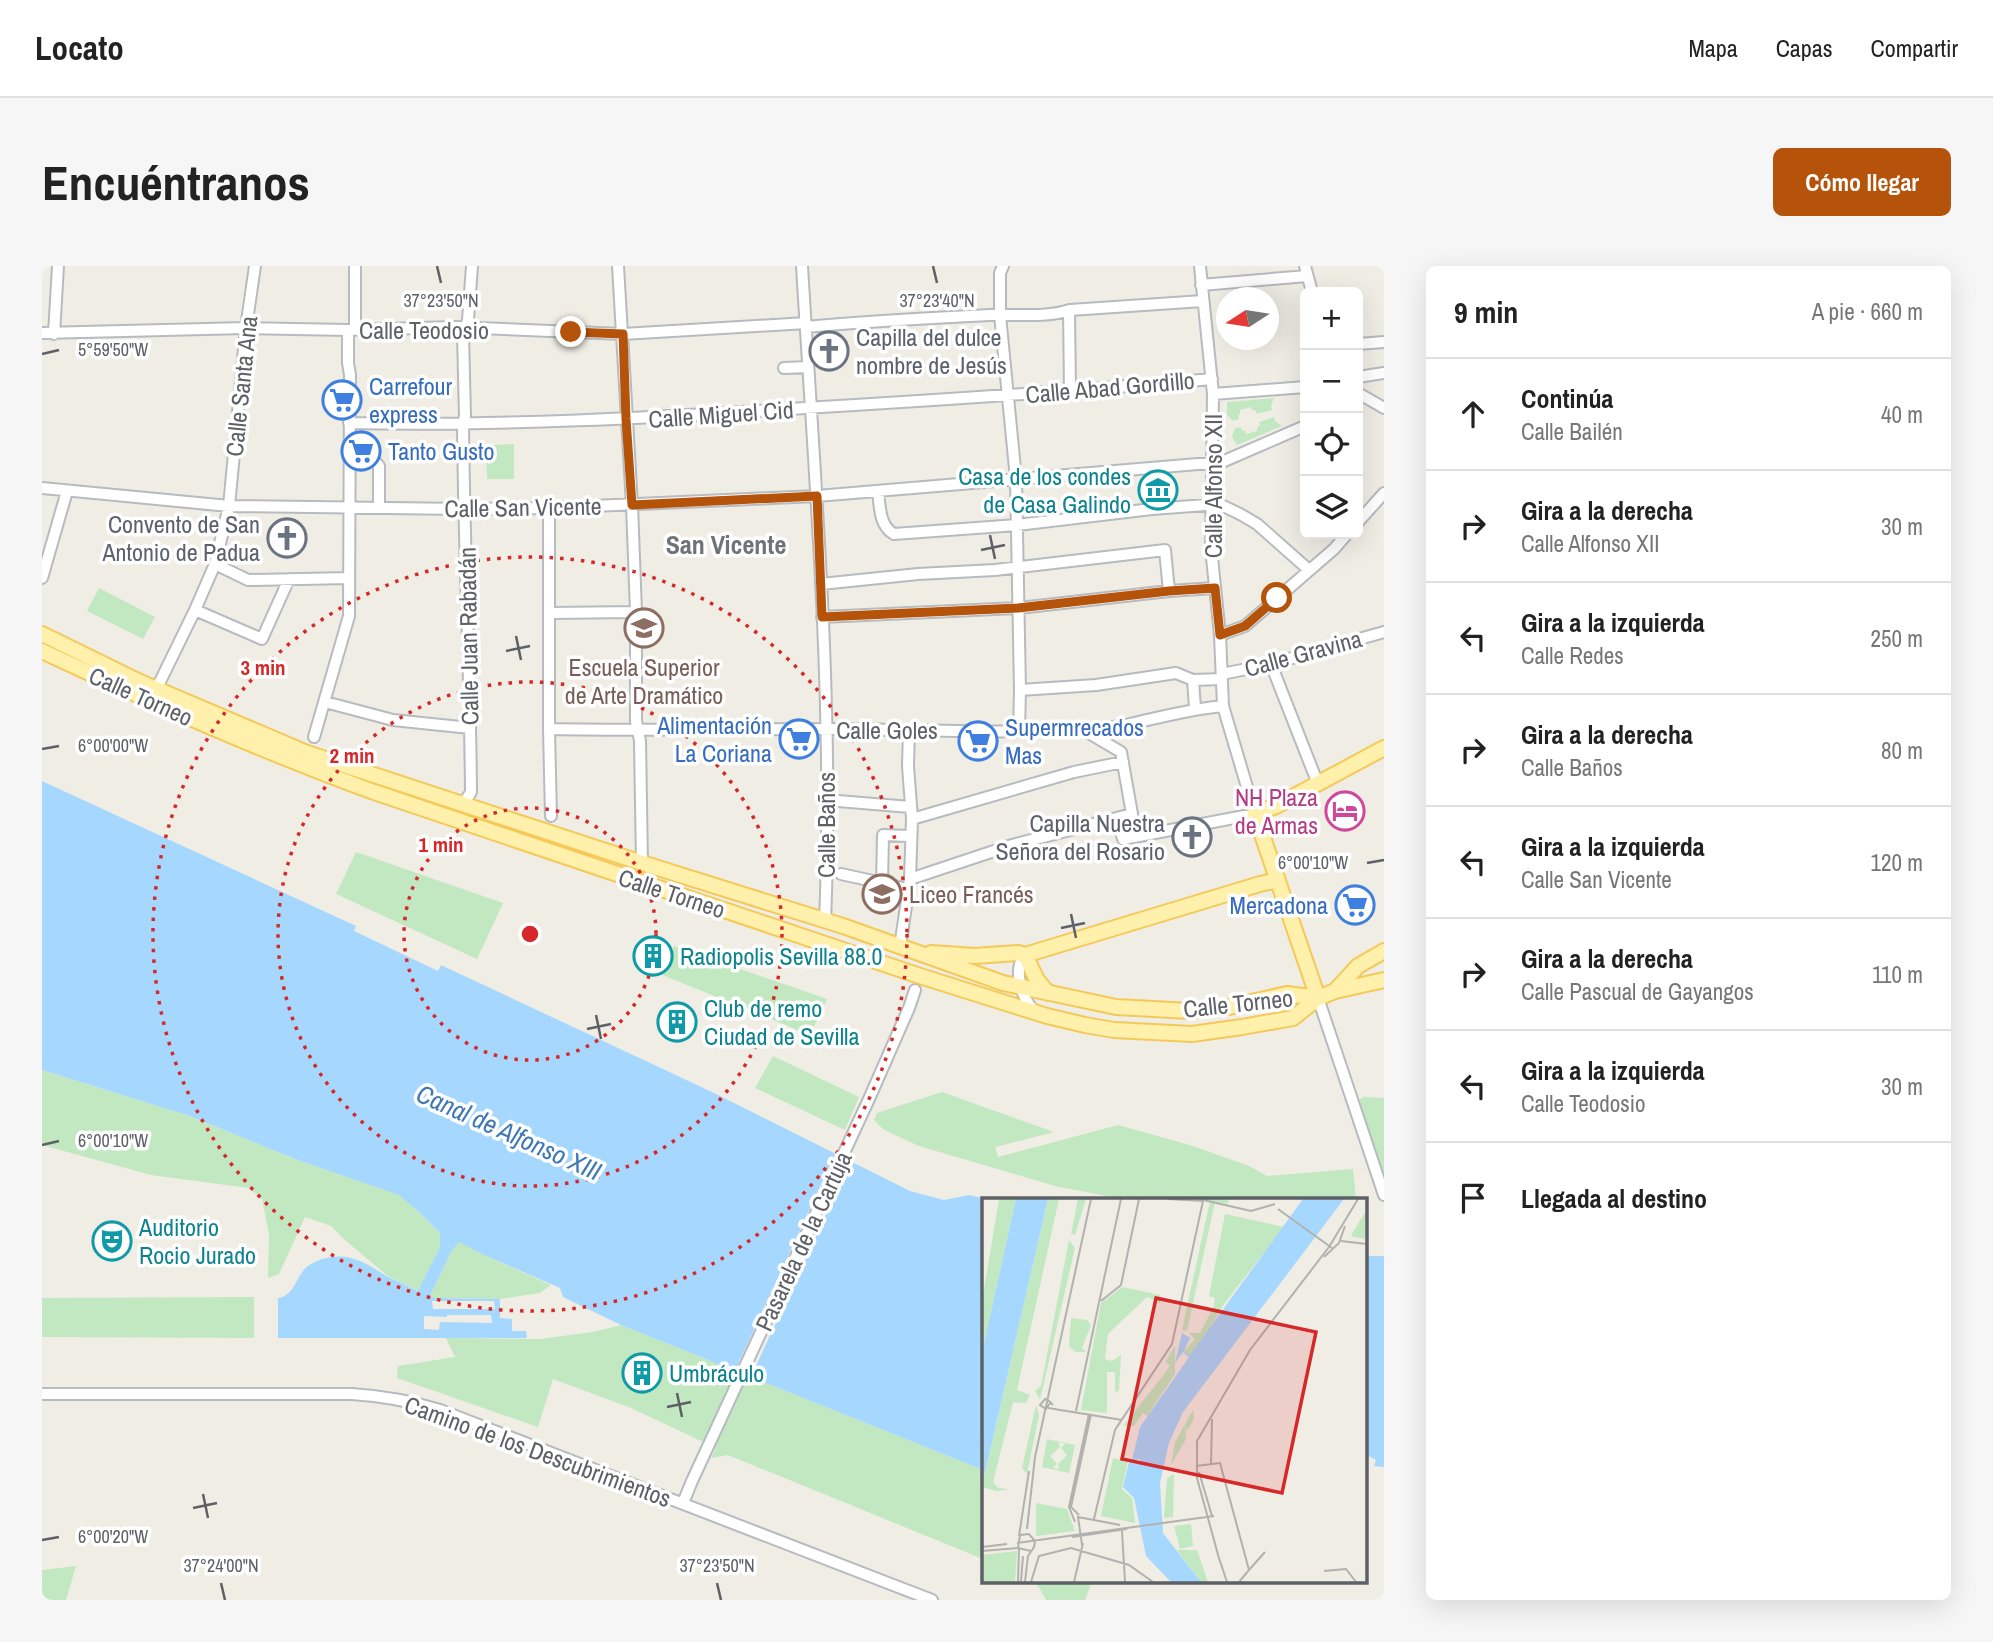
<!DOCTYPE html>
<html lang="es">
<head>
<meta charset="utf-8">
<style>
	body { margin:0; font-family:"Archivo Narrow",sans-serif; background:#f6f6f6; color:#222 }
	.controls { position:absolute; right:21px; top:21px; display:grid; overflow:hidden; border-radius:10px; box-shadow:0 7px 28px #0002 }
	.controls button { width:63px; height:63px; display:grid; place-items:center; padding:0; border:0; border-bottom:2px solid #e0e0e0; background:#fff; color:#222; font:35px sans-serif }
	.compass { position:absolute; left:1174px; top:21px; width:63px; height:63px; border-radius:50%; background:#fff; box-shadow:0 7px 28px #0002; rotate:258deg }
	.stop { position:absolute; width:21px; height:21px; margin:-16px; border:5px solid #b45309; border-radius:50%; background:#fff }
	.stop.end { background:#b45309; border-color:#fff; box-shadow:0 2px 7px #0008 }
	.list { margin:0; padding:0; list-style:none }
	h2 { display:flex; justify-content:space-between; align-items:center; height:91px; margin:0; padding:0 28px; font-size:30px }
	h2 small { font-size:23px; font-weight:400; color:#767676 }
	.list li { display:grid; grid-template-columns:46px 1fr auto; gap:21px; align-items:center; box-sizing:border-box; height:112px; padding:0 28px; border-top:2px solid #e0e0e0 }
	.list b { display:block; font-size:26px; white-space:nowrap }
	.list p { margin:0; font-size:23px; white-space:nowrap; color:#767676 }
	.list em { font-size:23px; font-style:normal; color:#767676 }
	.icon { flex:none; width:38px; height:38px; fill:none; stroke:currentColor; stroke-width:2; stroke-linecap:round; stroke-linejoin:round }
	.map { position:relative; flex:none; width:1342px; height:1334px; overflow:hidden; border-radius:10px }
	header { display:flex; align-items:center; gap:42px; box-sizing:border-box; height:98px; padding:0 35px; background:#fff; border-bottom:2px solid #e0e0e0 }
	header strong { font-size:33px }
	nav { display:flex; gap:38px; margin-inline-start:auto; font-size:24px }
	.intro { display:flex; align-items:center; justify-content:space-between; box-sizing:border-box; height:168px; padding:0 42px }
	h1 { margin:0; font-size:49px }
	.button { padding:18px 32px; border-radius:10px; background:#b45309; color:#fff; font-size:24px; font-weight:700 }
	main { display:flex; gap:42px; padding:0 42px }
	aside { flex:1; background:#fff; border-radius:10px; box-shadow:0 7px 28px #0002 }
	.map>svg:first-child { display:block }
	.green { fill:#c1e8c1 }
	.water { fill:#a6d8ff; fill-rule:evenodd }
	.pier { fill:#f0ede5 }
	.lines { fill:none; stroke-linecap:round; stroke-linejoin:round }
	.minor-casing { stroke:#b7bbbf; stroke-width:14 }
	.major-casing { stroke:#f5c958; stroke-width:18 }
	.minor { stroke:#fff; stroke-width:10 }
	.major { stroke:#fff1ab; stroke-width:14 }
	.route { stroke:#b45309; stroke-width:9 }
	.ticks { fill:none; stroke:#5d6166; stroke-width:2.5 }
	.ring { fill:none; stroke:#d62828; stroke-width:3.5; stroke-dasharray:3.5 7 }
	.labels { text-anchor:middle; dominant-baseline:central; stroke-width:7; stroke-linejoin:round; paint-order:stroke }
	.street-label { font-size:24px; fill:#5d6166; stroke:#fff }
	.worship-label { font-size:24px; fill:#5b616d; stroke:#fff; text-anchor:end }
	.shop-label { font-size:24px; fill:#366cbe; stroke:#fff; text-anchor:start }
	.culture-label { font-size:24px; fill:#0d838f; stroke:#fff; text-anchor:start }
	.education-label { font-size:24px; fill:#785e54; stroke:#fff }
	.hotel-label { font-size:24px; fill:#b23c85; stroke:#fff; text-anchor:end }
	.neighbourhood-label { font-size:26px; font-weight:bold; fill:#6e7378; stroke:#fff }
	.water-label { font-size:26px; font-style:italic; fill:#3f78b5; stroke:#fff }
	.inset-road { fill:none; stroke:#b1b1ae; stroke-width:2 }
	.view { fill:#d62828; fill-opacity:0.15; stroke:#d62828; stroke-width:3.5 }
	.inset-edge { fill:none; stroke:#5d6166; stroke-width:3.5 }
	.ticks-label { font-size:18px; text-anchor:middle; fill:#5d6166; stroke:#fff; stroke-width:7; stroke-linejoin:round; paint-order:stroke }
	.centre { fill:#d62828; stroke:#fff; stroke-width:3.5 }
	.ring-label { font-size:21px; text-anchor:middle; font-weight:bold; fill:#d62828; stroke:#fff; stroke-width:7; stroke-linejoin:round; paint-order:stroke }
</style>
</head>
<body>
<header>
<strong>Locato</strong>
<nav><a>Mapa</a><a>Capas</a><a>Compartir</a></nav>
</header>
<div class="intro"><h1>Encuéntranos</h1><a class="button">Cómo llegar</a></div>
<main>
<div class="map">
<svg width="1342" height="1334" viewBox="0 0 1342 1334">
	<rect width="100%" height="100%" fill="#f0ede5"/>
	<path class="green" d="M1232 132 1229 140 1230 144 1215 148 1213 144H1210L1209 141 1198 144V148L1196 149 1197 153 1191 155 1185 149V136Z
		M1232 151 1233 155 1240 160 1195 179 1190 170 1193 162 1199 161 1200 165 1203 164 1204 168 1215 165V161L1218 160 1217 156Z
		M472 178V213H445L444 179Z
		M57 322 113 351 101 373 45 345Z
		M314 586 461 637 435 693 294 628Z
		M632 680 785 733 768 769 618 708Z
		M731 790 817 831 803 864 713 822Z
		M0 804 148 850 253 893 358 929 377 946 398 967V981L377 1025 347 1011 304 975 289 960 263 951 237 1008 226 1012 227 968 220 933 207 922 109 909 0 879Z
		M900 826 1012 866 953 881 956 891 1076 859 1148 879 1207 900 1225 910 1311 903 1314 933H1080L1013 920 877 880 842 864 832 854 835 847Z
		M1322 831 1342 832V911L1315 835Z
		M417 975 442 989 509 1019 498 1027 458 1033 392 1032 388 1030 409 986Z
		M212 1031V1072L0 1071V1032Z
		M579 1059 941 1204V1293L686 1189 669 1192 674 1182 589 1142 511 1113 496 1161 355 1112 356 1100 413 1091 404 1072 498 1073 551 1066Z
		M34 1300 24 1334H0V1304Z
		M990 1315H1050L1043 1334H1004L997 1321Z"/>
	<path class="water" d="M0 515 314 660 312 665 396 705 399 699 670 826 868 925 902 934 927 929 944 933H941V1204L579 1059 521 1031 518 1022 442 989 417 976 409 986 388 1030 392 1032 458 1033V1052L470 1053V1065H484L485 1072H236V1032C251 1030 253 1015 261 1005 265 999 273 996 280 993 307 985 324 997 346 1011 356 1016 367 1020 376 1025L398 981V967L377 946 357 929 253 893 148 850 0 804ZM390 1035H452L453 1043H391ZM405 1049H449L450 1057 398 1056 397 1064 382 1063V1050L405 1051Z
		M1323 990H1342V1201L1332 1200 1334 1194 1323 1188Z"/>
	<path class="pier" d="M795 884 810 892 707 1115 691 1109Z"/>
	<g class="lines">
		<g class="minor-casing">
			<path id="minor" d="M313 0V63
				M576 0 590 239 594 346V455L598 475 600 597
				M760 0C773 218 792 438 783 656
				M961 0 958 7V49L974 213 978 424 977 465
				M1263 0 1270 26
				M1159 19 1265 10
				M1027 44 1028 125
				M764 61C825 55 886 52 948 49 974 48 1004 52 1028 44L1161 35
				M0 67 204 62 306 64 413 61 581 68 764 57
				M12 68 16 0
				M1316 78 1342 76
				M742 102 766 101
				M1316 111 1342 107
				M1316 127 1342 142
				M1171 128 1263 121
				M307 157C459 160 611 152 763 142 899 134 1034 125 1170 113
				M307 192 331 193 337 200V242
				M0 222 187 240 422 243 507 242 775 230 1180 196 1263 160
				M836 225C838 240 837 260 852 268L975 259 1110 243 1177 238 1198 248 1215 258 1267 304
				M507 242V463L509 550
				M1316 256 1342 227
				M173 298 206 314 307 312
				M0 312 25 225
				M779 318 876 308 953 304 1123 284 1127 325
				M153 344 220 373 247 313
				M508 347 594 346
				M780 351 977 342 1127 325 1173 322
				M1178 369 1203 360 1292 283 1305 268
				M1229 398 1276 518
				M1180 408 1229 398 1342 366
				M1151 414 1153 442
				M978 424 1054 419 1134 407 1151 414 1180 413
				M112 428 153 344 173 298 187 240 204 62 213 0
				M283 436 351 454 428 462
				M507 463C605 465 704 463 803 463 882 464 962 468 1041 463 1056 462 1074 462 1088 458 1120 451 1148 443 1181 440
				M272 471 307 350 308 109 306 97V64
				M784 534 868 541
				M422 537 429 526C428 403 422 281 421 158L423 150 421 69 426 54 430 0
				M870 553 1032 506 1081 496
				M1075 553 1081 573 1213 548 1181 440 1178 369 1169 282 1171 128 1158 0
				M799 608 840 617
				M868 613 970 579 1090 548 1079 486 1040 463
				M865 623 840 617 841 569 868 570
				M858 681 868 613 870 553 866 500 867 464
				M983 689C970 704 980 733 993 746
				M1276 732 1342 929
				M0 1128H310C341 1130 369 1135 398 1144L890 1334
				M641 1237 650 1215 827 833 867 742 873 724"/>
		</g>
		<g class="major-casing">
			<path id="major" d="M0 368 98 416 265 487 600 597 801 660 961 717 1074 741 1148 745 1187 741 1245 728 1276 732
				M0 385C109 436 219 485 332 526L878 710 1005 750 1043 759 1072 764 1150 768 1200 761 1251 752 1276 732 1293 725 1342 714
				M889 687 933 690 976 687 983 689 1218 618 1236 614
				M983 689 995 714 1006 727
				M1293 725 1316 700 1342 685
				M1276 732 1213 548 1234 540 1342 482"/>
		</g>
		<use href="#minor" class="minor"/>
		<use href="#major" class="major"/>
	</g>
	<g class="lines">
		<path class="route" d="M529 66 581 68 584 153 590 239 775 230 780 351 976 342 1127 325 1173 322 1178 369 1203 360 1235 332"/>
	</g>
	<path class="ticks" d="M395 0 399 17M891 0 895 17M0 88 17 84M948 269 953 293M939 284 963 279M474 370 479 394M464 385 488 380M0 483 17 480M1325 597 1342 594M1029 648 1034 672M1019 662 1043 657M554 749 559 773M545 763 569 758M0 879 17 875M635 1127 640 1151M625 1141 649 1136M161 1228 166 1252M151 1242 175 1237M0 1274 17 1271M179 1317 183 1334M675 1317 679 1334"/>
	<g class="ring">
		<circle cx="488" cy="668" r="126"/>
		<circle cx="488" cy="668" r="252"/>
		<circle cx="488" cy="668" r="377"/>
	</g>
	<defs>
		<g id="church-ring" transform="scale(2.0125)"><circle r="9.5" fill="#fff" stroke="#6b7280" stroke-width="1.5"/><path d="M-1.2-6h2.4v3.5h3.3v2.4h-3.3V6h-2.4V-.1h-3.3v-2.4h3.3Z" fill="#6b7280"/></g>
		<g id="supermarket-ring" transform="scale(2.0125)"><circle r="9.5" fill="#fff" stroke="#3f7fe0" stroke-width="1.5"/><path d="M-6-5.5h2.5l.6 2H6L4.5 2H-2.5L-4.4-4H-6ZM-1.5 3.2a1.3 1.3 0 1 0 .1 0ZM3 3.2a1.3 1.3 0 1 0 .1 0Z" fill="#3f7fe0"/></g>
		<g id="museum-ring" transform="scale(2.0125)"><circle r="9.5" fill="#fff" stroke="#0f9aa8" stroke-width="1.5"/><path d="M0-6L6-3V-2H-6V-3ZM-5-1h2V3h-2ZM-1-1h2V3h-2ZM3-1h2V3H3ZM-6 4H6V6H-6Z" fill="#0f9aa8"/></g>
		<g id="university-ring" transform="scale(2.0125)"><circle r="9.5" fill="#fff" stroke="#8d6e63" stroke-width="1.5"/><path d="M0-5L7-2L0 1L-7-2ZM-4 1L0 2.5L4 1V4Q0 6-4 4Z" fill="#8d6e63"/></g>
		<g id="hotel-ring" transform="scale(2.0125)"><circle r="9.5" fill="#fff" stroke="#d1479c" stroke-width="1.5"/><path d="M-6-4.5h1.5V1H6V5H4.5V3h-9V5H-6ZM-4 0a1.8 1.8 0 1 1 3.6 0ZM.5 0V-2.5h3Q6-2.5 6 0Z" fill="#d1479c"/></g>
		<g id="school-ring" transform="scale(2.0125)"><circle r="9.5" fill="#fff" stroke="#8d6e63" stroke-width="1.5"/><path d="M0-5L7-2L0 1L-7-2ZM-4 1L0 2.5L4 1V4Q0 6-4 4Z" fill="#8d6e63"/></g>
		<g id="building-ring" transform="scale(2.0125)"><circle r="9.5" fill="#fff" stroke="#0f9aa8" stroke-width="1.5"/><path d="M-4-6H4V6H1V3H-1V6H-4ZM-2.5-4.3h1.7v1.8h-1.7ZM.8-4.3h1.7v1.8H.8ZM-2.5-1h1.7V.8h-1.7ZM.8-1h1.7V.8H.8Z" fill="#0f9aa8"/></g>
		<g id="theatre-ring" transform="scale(2.0125)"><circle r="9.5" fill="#fff" stroke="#0f9aa8" stroke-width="1.5"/><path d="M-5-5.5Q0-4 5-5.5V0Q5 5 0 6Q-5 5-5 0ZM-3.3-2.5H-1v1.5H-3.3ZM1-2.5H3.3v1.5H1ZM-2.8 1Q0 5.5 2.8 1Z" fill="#0f9aa8"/></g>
	</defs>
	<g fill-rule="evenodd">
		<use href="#church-ring" x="787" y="85"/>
		<use href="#supermarket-ring" x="300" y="134"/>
		<use href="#supermarket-ring" x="319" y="185"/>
		<use href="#museum-ring" x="1116" y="224"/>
		<use href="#church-ring" x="245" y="272"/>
		<use href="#university-ring" x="602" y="362"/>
		<use href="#supermarket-ring" x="757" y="473"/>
		<use href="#supermarket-ring" x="936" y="475"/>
		<use href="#hotel-ring" x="1303" y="545"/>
		<use href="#church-ring" x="1150" y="571"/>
		<use href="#school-ring" x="840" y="628"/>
		<use href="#supermarket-ring" x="1313" y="639"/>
		<use href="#building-ring" x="611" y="690"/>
		<use href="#building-ring" x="635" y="756"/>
		<use href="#theatre-ring" x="70" y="975"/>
		<use href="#building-ring" x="600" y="1107"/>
	</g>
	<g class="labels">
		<g class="street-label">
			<text x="382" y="64">Calle Teodosio</text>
			<text transform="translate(199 120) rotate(-84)">Calle Santa Ana</text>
			<text transform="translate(1068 121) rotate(-5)">Calle Abad Gordillo</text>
			<text transform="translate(679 148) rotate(-4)">Calle Miguel Cid</text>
			<text transform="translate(1171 220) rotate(-90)">Calle Alfonso XII</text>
			<text transform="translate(481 241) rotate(-1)">Calle San Vicente</text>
			<text transform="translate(426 370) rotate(-91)">Calle Juan Rabadán</text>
			<text transform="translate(1261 387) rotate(-15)">Calle Gravina</text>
			<text transform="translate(99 430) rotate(24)">Calle Torneo</text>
			<text x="845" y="464">Calle Goles</text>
			<text transform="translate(784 559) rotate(-90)">Calle Baños</text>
			<text transform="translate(630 627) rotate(18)">Calle Torneo</text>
			<text transform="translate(1196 737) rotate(-6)">Calle Torneo</text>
			<text transform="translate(761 975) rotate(-65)">Pasarela de la Cartuja</text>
			<text transform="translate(496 1185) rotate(20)">Camino de los Descubrimientos</text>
		</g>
		<g class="worship-label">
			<text x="814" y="71" text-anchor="start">Capilla del dulce<tspan x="814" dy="28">nombre de Jesús</tspan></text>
			<text x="218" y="258">Convento de San<tspan x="218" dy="28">Antonio de Padua</tspan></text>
			<text x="1123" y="557">Capilla Nuestra<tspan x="1123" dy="28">Señora del Rosario</tspan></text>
		</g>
		<g class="shop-label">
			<text x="327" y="120">Carrefour<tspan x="327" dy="28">express</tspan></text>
			<text x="346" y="185">Tanto Gusto</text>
			<text x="730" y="459" text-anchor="end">Alimentación<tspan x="730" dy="28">La Coriana</tspan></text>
			<text x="963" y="461">Supermrecados<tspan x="963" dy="28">Mas</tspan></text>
			<text x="1286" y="639" text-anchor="end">Mercadona</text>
		</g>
		<g class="culture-label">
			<text x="1089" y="210" text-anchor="end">Casa de los condes<tspan x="1089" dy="28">de Casa Galindo</tspan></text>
			<text x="638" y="690">Radiopolis Sevilla 88.0</text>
			<text x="662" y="742">Club de remo<tspan x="662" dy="28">Ciudad de Sevilla</tspan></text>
			<text x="97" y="961">Auditorio<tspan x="97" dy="28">Rocio Jurado</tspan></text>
			<text x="627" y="1107">Umbráculo</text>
		</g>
		<g class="education-label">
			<text x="602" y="401">Escuela Superior<tspan x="602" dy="28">de Arte Dramático</tspan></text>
			<text x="867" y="628" text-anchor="start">Liceo Francés</text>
		</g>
		<g class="hotel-label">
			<text x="1276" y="531">NH Plaza<tspan x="1276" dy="28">de Armas</tspan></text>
		</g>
		<g class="neighbourhood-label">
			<text x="684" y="278">San Vicente</text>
		</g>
		<g class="water-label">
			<text transform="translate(467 866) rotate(24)">Canal de Alfonso XIII</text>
		</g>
	</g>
	<g transform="translate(940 932)">
		<rect width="385" height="385" fill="#f0ede5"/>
		<path d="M17 1H34L0 154V104ZM66 1H77L35 192 48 197 44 205 31 204 11 284 16 290 27 291 15 293 0 289ZM96 1H104L93 37 89 36ZM224 1H247L246 6 233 4 205 133 200 132 228 3ZM384 13 385 41 371 39 369 37ZM243 16 302 29 242 106 214 153 207 157 202 153 213 141 207 135H218L232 108 233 100 227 98ZM87 42 93 50 58 202 53 193 59 188ZM140 89 178 97V105L165 99 126 136 123 161 130 163 139 157 137 192 133 195V174H125V215L99 212 119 105ZM89 120 105 122 109 127 100 150 104 154H93L87 148ZM193 148V176L165 218 161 215 152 228H141L183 175 188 167 183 164ZM54 207 57 217 45 276 40 270ZM211 212 212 221 205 233 203 226 204 241 189 267 193 244ZM65 241 93 247 87 275 60 269ZM76 244 83 246 79 250 85 257 76 266 77 271 71 270 75 266 68 258 78 249ZM131 260 146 263 140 291 150 300 153 325 119 318ZM192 276 191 319 182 320 185 280ZM54 305 85 311 93 333 54 338ZM209 326 211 348 198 351 192 328ZM195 352H215L226 384H219ZM35 353 33 384H0V357Z" fill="#c1e8c1" fill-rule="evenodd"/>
		<path d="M34 1H66L0 288V154ZM321 1H362L201 214 187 245 178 285 181 335 219 384H189L164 358 152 300 141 289 147 264 156 266 159 261 150 262 158 229 207 159 201 154 193 165 200 135 208 140 202 153 208 157Z" fill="#a6d8ff"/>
		<path class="inset-road" d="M186 1 221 3M217 1 269 13 293 6M296 11 350 50M359 43 385 46M342 59 357 45 363 28M119 103 139 87 157 1M68 205 64 211 58 207 63 201 66 202 71 207M66 210 140 222M94 213 139 1M229 266 230 221M214 268 238 265 267 372 257 384M217 274 230 318M97 317 89 309 109 216M112 321 133 232 190 146 221 3M93 324 87 309 107 216M45 331 53 259 109 1M140 333 143 384M37 338 47 273M90 339 145 331M35 345 232 318M100 347 96 319 138 327M0 349 25 346M0 353 36 350M238 363 245 384M238 364 215 280V243L268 152 347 49 376 1M267 372 283 354M342 373 364 371 374 384M39 383 41 358M36 384 37 351M43 384 46 358 52 349 53 343 47 336 38 337 36 350 49 353M49 384 57 358 89 350 147 367 171 384M92 384 101 345"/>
		<path class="view" d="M174 100 334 134 300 295 140 261Z"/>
		<rect width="385" height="385" class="inset-edge"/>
	</g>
	<g class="ticks-label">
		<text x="399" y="41">37°23'50"N</text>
		<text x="895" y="41">37°23'40"N</text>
		<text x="71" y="90">5°59'50"W</text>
		<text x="71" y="486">6°00'00"W</text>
		<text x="1271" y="603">6°00'10"W</text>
		<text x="71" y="881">6°00'10"W</text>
		<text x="71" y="1277">6°00'20"W</text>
		<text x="179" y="1306">37°24'00"N</text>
		<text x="675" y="1306">37°23'50"N</text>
	</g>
	<circle cx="488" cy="668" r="10" class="centre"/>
	<g class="ring-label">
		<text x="221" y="409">3 min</text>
		<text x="310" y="497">2 min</text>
		<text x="399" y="586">1 min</text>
	</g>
</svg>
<div class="controls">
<button>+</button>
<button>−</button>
<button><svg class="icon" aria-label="locate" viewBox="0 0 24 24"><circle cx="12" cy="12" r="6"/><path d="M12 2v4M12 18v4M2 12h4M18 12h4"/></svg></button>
<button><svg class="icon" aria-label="layers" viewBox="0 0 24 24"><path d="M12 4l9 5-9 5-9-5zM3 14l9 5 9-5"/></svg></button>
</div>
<svg class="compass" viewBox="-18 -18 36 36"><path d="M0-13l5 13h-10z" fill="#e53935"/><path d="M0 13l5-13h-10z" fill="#767676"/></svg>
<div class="stop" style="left:1235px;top:332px"></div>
<div class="stop end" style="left:529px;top:66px"></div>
</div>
<aside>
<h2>9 min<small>A pie · 660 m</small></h2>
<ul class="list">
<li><svg class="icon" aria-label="ahead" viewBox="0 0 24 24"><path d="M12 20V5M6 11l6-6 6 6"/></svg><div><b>Continúa</b><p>Calle Bailén</p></div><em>40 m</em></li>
<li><svg class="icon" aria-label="right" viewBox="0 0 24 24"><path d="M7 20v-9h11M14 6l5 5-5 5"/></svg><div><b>Gira a la derecha</b><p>Calle Alfonso XII</p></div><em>30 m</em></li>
<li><svg class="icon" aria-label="left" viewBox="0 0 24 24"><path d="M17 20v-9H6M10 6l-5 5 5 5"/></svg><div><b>Gira a la izquierda</b><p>Calle Redes</p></div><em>250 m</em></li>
<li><svg class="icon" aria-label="right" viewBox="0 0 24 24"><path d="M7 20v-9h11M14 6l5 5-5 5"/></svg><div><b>Gira a la derecha</b><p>Calle Baños</p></div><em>80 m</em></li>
<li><svg class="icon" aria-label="left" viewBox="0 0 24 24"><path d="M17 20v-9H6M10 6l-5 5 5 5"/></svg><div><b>Gira a la izquierda</b><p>Calle San Vicente</p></div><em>120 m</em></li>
<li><svg class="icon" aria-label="right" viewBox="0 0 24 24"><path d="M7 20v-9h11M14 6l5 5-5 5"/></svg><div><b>Gira a la derecha</b><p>Calle Pascual de Gayangos</p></div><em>110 m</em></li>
<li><svg class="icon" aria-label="left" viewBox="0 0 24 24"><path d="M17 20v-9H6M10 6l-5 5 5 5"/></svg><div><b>Gira a la izquierda</b><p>Calle Teodosio</p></div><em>30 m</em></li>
<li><svg class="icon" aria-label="arrive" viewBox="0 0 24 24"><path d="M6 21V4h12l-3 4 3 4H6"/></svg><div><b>Llegada al destino</b></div></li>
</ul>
</aside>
</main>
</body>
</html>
